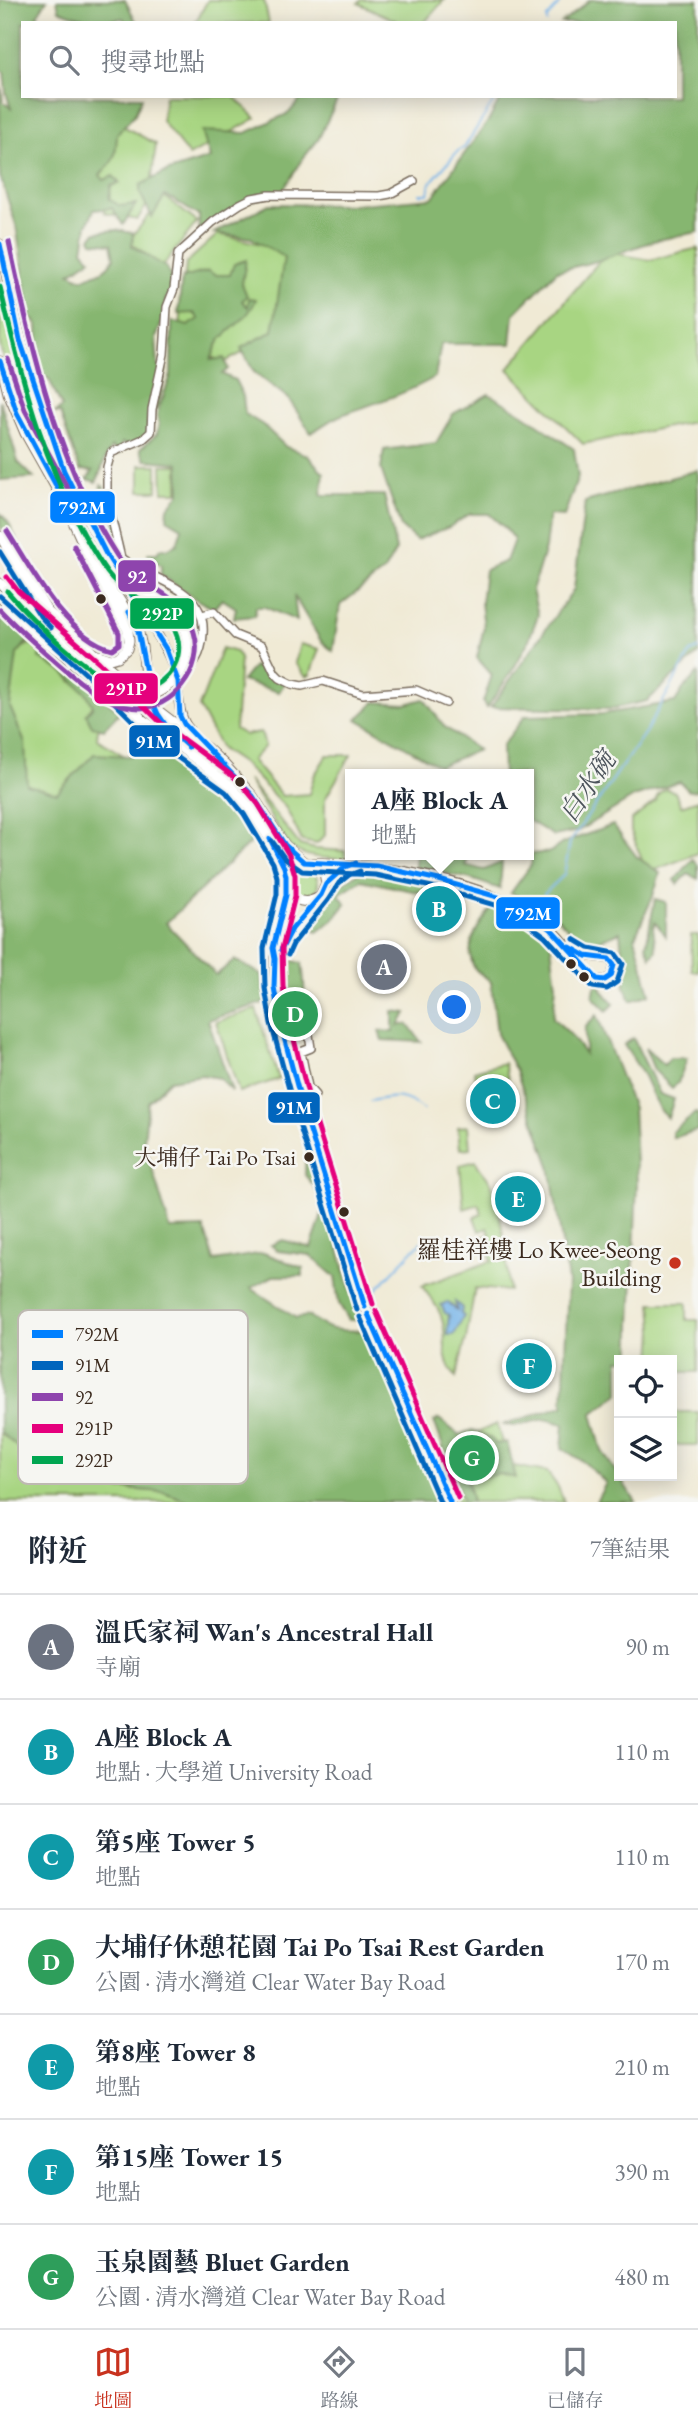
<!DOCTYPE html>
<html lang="zh-TW">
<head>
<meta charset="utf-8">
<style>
	body { margin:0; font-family:"EB Garamond","Noto Serif TC",serif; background:#f2f2f3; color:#1f2937 }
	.controls { position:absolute; right:21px; bottom:21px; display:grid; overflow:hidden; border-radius:0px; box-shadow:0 4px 18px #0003 }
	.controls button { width:63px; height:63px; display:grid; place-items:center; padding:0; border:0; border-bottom:2px solid #e0e1e3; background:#fff; color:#1f2937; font:35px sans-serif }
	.you { position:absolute; left:455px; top:1008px; width:24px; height:24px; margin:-18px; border:5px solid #fff; border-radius:50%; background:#1a73e8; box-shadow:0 0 0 10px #1a73e833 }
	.badge { display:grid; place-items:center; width:46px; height:46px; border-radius:50%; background:#c8321e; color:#fff; font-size:23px; font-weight:700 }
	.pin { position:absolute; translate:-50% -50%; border:4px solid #fff; box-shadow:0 2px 7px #0006 }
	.popup { position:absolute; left:345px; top:769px; width:189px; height:91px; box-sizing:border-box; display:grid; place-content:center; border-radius:0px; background:#fff; filter:drop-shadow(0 2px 5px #0005); font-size:23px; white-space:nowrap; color:#747a83 }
	.popup b { font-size:26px; color:#1f2937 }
	.popup::after { content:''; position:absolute; left:50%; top:100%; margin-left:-14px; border:14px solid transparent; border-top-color:#fff }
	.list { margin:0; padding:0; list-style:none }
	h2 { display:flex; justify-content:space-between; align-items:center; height:91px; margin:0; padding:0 28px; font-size:30px }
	h2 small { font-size:23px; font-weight:400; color:#747a83 }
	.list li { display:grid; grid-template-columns:46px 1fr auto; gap:21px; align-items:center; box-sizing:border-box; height:105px; padding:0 28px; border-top:2px solid #e0e1e3 }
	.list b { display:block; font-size:26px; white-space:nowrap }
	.list p { margin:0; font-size:23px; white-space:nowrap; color:#747a83 }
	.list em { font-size:23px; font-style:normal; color:#747a83 }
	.icon { flex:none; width:38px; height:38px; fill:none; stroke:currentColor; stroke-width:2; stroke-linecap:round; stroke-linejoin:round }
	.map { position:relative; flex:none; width:698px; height:1502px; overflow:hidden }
	.search { position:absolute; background:#fff; box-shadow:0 4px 18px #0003; left:21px; right:21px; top:21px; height:77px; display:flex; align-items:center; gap:18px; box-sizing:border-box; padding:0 24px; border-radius:0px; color:#747a83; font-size:26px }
	.sheet { height:826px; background:#fff }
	nav { display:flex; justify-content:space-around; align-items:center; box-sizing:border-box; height:98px; border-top:2px solid #e0e1e3; background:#fff; font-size:19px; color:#747a83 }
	nav a { display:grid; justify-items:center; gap:4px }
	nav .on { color:#c8321e }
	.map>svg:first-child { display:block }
	.green { fill:#a8d582; stroke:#728050; stroke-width:2 }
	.forest { fill:#86b670; stroke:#607047; stroke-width:2 }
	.water { fill:#75b3e8; stroke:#586e83; stroke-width:2 }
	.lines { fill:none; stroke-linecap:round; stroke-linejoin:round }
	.stream { stroke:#75b3e8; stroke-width:2 }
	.minor-casing { stroke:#7a6d5e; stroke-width:10 }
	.major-casing { stroke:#7a6d5e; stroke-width:11 }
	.minor { stroke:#fff; stroke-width:7 }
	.major { stroke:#fff; stroke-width:9 }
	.major-bridge-casing { stroke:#7a6d5e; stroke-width:11; stroke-linecap:butt }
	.major-bridge { stroke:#fff; stroke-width:9 }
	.bus-1-casing { stroke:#f6f6f2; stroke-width:10 }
	.bus-2-casing { stroke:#f6f6f2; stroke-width:10 }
	.bus-3-casing { stroke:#f6f6f2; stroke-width:10 }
	.bus-4-casing { stroke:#f6f6f2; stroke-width:10 }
	.bus-5-casing { stroke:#f6f6f2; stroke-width:10 }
	.bus-1 { stroke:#0080ff; stroke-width:5 }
	.bus-2 { stroke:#0065bd; stroke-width:5 }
	.bus-3 { stroke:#8e44ad; stroke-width:5 }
	.bus-4 { stroke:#e5007d; stroke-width:5 }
	.bus-5 { stroke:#00a651; stroke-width:5 }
	.bus-dot { fill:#3b2a1e; stroke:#f6f6f2; stroke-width:2.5 }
	.poi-dot { fill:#c8321e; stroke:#f6f6f2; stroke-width:2.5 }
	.labels { text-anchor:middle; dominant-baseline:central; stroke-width:5; stroke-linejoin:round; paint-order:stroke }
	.bus-label { font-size:22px; fill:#3b2a1e; stroke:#f6f6f2; text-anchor:end }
	.poi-label { font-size:24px; fill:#3b2a1e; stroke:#f6f6f2; text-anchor:end }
	.water-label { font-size:26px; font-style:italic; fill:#4c535b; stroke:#f6f6f2 }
	.key { fill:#f6f6f2; stroke:#beb9b2; stroke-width:2 }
	.key-label { font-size:19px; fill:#3b2a1e }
	.line-badge { stroke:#f6f6f2; stroke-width:2.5 }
	.badge-label { font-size:19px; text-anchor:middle; font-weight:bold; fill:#fff }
</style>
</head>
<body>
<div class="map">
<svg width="698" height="1502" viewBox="0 0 698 1502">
	<rect width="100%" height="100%" fill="#f6f6f2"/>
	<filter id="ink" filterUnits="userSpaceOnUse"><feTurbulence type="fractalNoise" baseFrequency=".0143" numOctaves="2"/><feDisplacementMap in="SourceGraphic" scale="14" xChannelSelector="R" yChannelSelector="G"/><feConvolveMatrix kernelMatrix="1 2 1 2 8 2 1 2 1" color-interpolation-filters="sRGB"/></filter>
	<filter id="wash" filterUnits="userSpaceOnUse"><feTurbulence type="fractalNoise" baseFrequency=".00686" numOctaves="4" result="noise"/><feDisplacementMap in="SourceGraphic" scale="28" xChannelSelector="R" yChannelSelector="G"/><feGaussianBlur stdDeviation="1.57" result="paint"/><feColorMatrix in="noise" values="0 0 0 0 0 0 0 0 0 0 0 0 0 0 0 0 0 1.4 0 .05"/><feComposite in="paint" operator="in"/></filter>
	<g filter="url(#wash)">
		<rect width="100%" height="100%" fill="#f0ead5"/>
		<path class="green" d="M208 0H264L269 23H195Z
			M362 0H444L424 23H401L358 3Z
			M165 96H233L256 118 189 156 162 121Z
			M110 119 156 144 149 202 137 220 105 213 85 169Z
			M164 196 197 222 162 267 129 241Z
			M218 234 291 251 278 334 223 363 179 337 186 263Z
			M698 248V421L583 444 508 369 607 252 650 260Z
			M0 277 10 324 24 370 7 375 0 345Z
			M22 384 25 385 56 472C39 446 24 420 15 390L17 385Z
			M140 465H157V491H140Z
			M162 465H178V492H163Z
			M36 641 63 666 71 681 101 697 97 739 164 780 121 845 19 786 4 656Z
			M300 644 319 649 310 675 306 677 295 663Z
			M222 648 236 652 240 658 235 729 245 735 261 732 265 746 252 760 282 796 309 794 314 776 327 755H351L325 799V835L317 844 302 841 286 808 246 766 221 749 199 707Z
			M248 780 300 845 315 849 345 851V859C325 858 306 859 289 846Z
			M666 789 675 792 681 806 698 800V853L647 873 631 831V821L655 801 659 793Z
			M292 883a13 13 0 1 1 26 0a13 13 0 1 1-26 0Z
			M691 935H698V971H692Z
			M256 1009 279 1079 239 1092 216 1022Z
			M504 1063 509 1082 477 1090 474 1071Z
			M468 1126 470 1148 460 1149 458 1127Z
			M476 1161C479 1170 487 1175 491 1183 503 1217 507 1256 509 1291L475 1288 466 1339 456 1377C438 1355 449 1342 442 1319 439 1306 429 1297 422 1286L492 1261 483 1237 490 1234 488 1228 479 1231 474 1217 482 1214 479 1204 464 1209 460 1165Z
			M652 1303H687V1320H698V1372H672V1360H652L654 1330Z
			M672 1412H698V1445H672Z
			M497 1424 508 1465 547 1472 558 1487 564 1502H458L435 1450Z
			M0 1432 28 1456 66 1484 164 1492 191 1502H0Z"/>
		<path class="forest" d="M0 0H47L37 15 42 20 62 19 80 23H23V96L142 97 135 114 117 134C116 155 116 160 100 175L104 180 113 176 120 183 111 186 109 199 120 206 136 204 123 225 112 208 94 210 87 225 83 250 91 259 70 273 82 279C96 274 107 272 114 258L111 244 93 242 91 238 96 232 117 230 133 233 132 246 167 268 176 291 166 298 163 319 156 338 158 366 166 370C162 384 162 396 156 409L154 410 145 440 131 447 122 443 119 454 112 447C103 458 103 470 96 482L87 479 93 471 80 470 60 413H55L62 407 49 379 42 376 39 361 38 325 30 316 16 225 0 176V87L2 91 3 102 11 108 6 93 4 72 0 70Z
			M57 0H125L137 23H126L123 18C96 25 84 19 59 10Z
			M590 0H698V232L653 241 597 261 557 271 514 314 511 344H441L435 377C406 394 375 403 344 414 332 418 321 427 311 433L288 398 254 372 241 348 273 331 284 257 251 238 214 233 269 204 349 205 432 198 489 120 502 96H675V23H562Z
			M303 96H339L318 140 304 157 282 192 239 204 199 231V215C186 210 178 200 165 196L152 217 140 193V185L166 172 210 158 202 131 246 133 289 113Z
			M246 260 242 284 247 296 242 301 248 307 249 298 256 299C249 318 234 325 221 339 216 345 214 353 211 360L224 358 228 369 222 374 235 380 243 396 245 414 263 425 286 447 307 455 324 473 321 495H384L396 550 384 571 340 605 333 651 321 641 294 596 297 621 265 607H256L255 616 234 618 236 608 222 599 214 608C194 601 179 586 161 575V565L149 560 148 553H157L160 549H167L177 544 182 528 167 519 168 508 180 493 179 463 145 460 140 449 157 434 159 424 157 414 171 375 172 321 188 326 199 319 194 313 178 314 182 278 208 271 215 275H230L234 264Z
			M489 394 523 414 574 449 578 477 564 516 549 515 545 548 532 590 538 615 528 642 515 666 487 708 483 702 492 675 477 658 484 627 481 603 485 570 506 561 514 540 505 528 489 514H470L449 527 416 540 401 527 381 469 384 450 436 443 453 414Z
			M0 400 18 462 34 478 0 480Z
			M698 470V654L647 701 610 709 491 707 574 589 585 502Z
			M101 485 104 487 105 507 109 525 119 520 120 538H115L120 561C102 540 97 512 101 485Z
			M0 513 8 522 43 593 0 526Z
			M0 612 56 656 120 712 104 729 92 726 86 714 93 706 87 694 63 672 39 658 40 651 28 641 17 654 10 707 25 743 27 785 57 793 94 754 130 756 145 734 221 786 256 837 166 923 216 975 235 960 262 975 266 1002 208 1020 232 1091 219 1078 202 1075 170 1080 148 1102 144 1141 170 1229 204 1228 214 1261 264 1253 303 1268V1276H273L251 1288 296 1318 309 1316C334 1335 340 1329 369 1331L445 1502H191L164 1492 66 1484 28 1456 0 1432Z
			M254 666 265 670 284 684 279 692 242 681Z
			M698 673V790L689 791 680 782 634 797 578 831 554 836 528 820V774H503L502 746 525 716 603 714 675 702 683 689Z
			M424 699 445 727 478 750 439 766 357 719 375 702 406 704Z
			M613 825 637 857 660 873 653 896 635 937 650 994 631 1001 625 987 620 932 585 946 555 915 511 893 531 865 532 854 550 852 563 843Z
			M416 855H470L465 865 484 870 502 862 500 889 471 879 415 867Z
			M693 859 698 865V879L688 874 678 884 675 880Z
			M361 871 397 877 471 897 469 903 361 880 339 894 346 904 333 920 317 932 309 923 338 887Z
			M655 899 666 902V936L655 922 653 928 656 950 651 957 646 946Z
			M494 904 550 937 556 985 553 1018 569 1033 585 1054V1028L597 1015 633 1108 637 1183 631 1324V1360H619V1393L592 1414 602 1451 636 1502H596L606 1483 585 1463 562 1448 564 1424 545 1419 514 1426 503 1425 563 1406 568 1281 550 1166 516 1071 497 1034 491 982C487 977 477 973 474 967 462 944 482 921 494 904Z
			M289 960 302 963C305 987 309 1010 288 1026L279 983Z
			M600 983 602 990 614 1004 607 1011 593 997 595 987Z
			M393 1011 407 1013 398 1026 408 1024 421 1042 382 1040 379 1031 393 1032Z
			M633 1038 660 1094 674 1099 668 1118 659 1109 644 1076 624 1045Z
			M645 1048 664 1065 670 1058H687L678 1083 672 1088 654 1070Z
			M695 1113 698 1114V1130L673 1138 672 1132Z
			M306 1154C311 1170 319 1184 325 1200 339 1239 344 1282 363 1320H349L339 1304 335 1277 310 1255 278 1251 271 1245 283 1240 311 1248C322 1213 332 1206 305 1175Z
			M439 1419 459 1435 472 1430 490 1438 496 1444 507 1442 516 1478 498 1474 474 1479 472 1469H465L472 1502H463L434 1421Z"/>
		<path class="water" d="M447 1302 457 1310 455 1302 462 1308 461 1314 464 1316 454 1335H447L449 1315 445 1313 441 1305Z"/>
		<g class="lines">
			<path class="stream" d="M547 23V18L563 0
				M420 194H428L430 183 458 151 464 148 497 96
				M532 912 538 909 545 893 564 875 570 842 646 731 691 652 698 649
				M498 923 505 914 527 915
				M370 1101C394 1096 404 1094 424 1110
				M370 1296 421 1242"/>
		</g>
	</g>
	<g filter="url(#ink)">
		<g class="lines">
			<g class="minor-casing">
				<path id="minor" d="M202 615 214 612 235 635 262 646 275 673 280 678 292 684 302 686 323 681 363 694 416 690 446 703
					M178 681C193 667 202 655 203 634 207 586 150 581 121 558L107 499V467L111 453 143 439 151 432 152 409 164 354 167 307 174 289 178 254 213 222 240 204 252 198 269 195 379 196 390 194 414 181
					M313 862C386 863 491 881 550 927 568 942 579 964 597 979L605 980 611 976 614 965 609 959 586 956 570 947
					M326 884 345 867 352 865
					M309 1035 311 1048 301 1052 308 1087 315 1095"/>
			</g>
			<g class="major-casing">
				<path id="major" d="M0 244C21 351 50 460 106 554 111 563 117 573 125 579 149 598 177 602 186 634
					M0 361 8 393 25 433 65 504 93 566 128 630 129 641 127 649 118 657 111 659 99 655
					M12 396V384L18 378 26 379 35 389
					M0 536 47 611 151 705 206 747 225 765 253 796 285 845 304 862
					M100 569 138 629 142 647 145 675
					M119 577C136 607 161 633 173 666 181 687 175 714 189 729
					M0 583 24 608 93 669 142 719 228 783 251 809 276 849 284 867 286 876V895L273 948 275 959
					M0 597 29 627 106 690
					M129 681 142 687 166 686
					M167 728 218 771
					M286 876 294 865 304 862 315 864 324 872 326 884 321 895 286 939 275 959 274 987 280 1022 303 1108 363 1302 423 1443 450 1502
					M287 889C294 902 306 905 319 897"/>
			</g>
			<use href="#minor" class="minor"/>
			<use href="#major" class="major"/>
			<g class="major-bridge-casing">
				<path id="major-bridge" d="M106 690C147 712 196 682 186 634"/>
			</g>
			<use href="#major-bridge" class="major-bridge"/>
			<g class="bus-1-casing">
				<path id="bus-1" d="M0 244 20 340 64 471 106 554 166 649 178 681 180 716 184 724 253 796 285 845 304 862 376 866 439 880 498 897 527 912 551 929 597 979 605 980 611 976 614 965 609 959 586 956 570 947
					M0 361 17 413 60 493
					M129 612 138 631 151 698 158 714 169 730 188 747
					M270 839 284 867 286 876V895L273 948 275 959 274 987 280 1022 303 1108 365 1307
					M281 950 292 929 321 895 326 884 345 867 356 863
					M368 1314 450 1502"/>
			</g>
			<g class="bus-2-casing">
				<path id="bus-2" d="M0 552 40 616 51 628
					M0 596 87 675 149 737 226 792 244 814 273 863 277 877V894L264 948 265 988 271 1023 295 1111 357 1310
					M272 841 285 859 302 871 375 875 437 888 495 905 522 919 545 936 593 987 607 989 617 982 623 964 615 953 589 948 574 939
					M288 955 293 944 328 900 339 883 349 875 360 871
					M360 1317 440 1502"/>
			</g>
			<g class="bus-3-casing">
				<path id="bus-3" d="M8 359 25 410 68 489
					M7 531C31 569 67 638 112 649L119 644V633L74 546
					M0 610C15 626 31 640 47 654 82 685 139 738 182 686 194 671 200 651 194 632 183 591 138 588 117 556 58 465 31 347 9 242"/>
			</g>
			<g class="bus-4-casing">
				<path id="bus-4" d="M7 577 18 591 99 662 161 723 238 780 258 804 289 855 295 875V896L282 948 283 986 289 1020 311 1106 373 1304
					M376 1311 458 1498"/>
			</g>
			<g class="bus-5-casing">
				<path id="bus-5" d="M0 287C22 382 48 481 102 565 107 573 114 582 123 588 142 603 169 609 177 636 181 649 178 664 168 675 158 686 145 692 130 689 97 684 29 617 7 591"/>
			</g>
			<use href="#bus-1" class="bus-1"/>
			<use href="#bus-2" class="bus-2"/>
			<use href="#bus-3" class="bus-3"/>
			<use href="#bus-4" class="bus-4"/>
			<use href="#bus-5" class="bus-5"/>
		</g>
	</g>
	<g class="bus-dot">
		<circle cx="101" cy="599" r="6"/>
		<circle cx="240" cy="782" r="6"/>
		<circle cx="571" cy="964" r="6"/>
		<circle cx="584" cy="977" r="6"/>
		<circle cx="309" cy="1157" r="6"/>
		<circle cx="344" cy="1212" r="6"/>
	</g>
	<circle class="poi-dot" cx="675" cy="1263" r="7"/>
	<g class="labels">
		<g class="bus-label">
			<text x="296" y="1157">大埔仔 Tai Po Tsai</text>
		</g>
		<g class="poi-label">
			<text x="661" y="1249">羅桂祥樓 Lo Kwee-Seong<tspan x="661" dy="28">Building</tspan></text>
		</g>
		<g class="water-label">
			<text transform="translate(587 787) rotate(-56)">白水碗</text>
		</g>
	</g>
	<rect x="18" y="1310" width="230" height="174" rx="10" class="key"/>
	<rect x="32" y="1330" width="31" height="8" fill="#0080ff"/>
	<rect x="32" y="1361" width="31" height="9" fill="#0065bd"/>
	<rect x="32" y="1393" width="31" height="8" fill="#8e44ad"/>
	<rect x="32" y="1424" width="31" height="9" fill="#e5007d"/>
	<rect x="32" y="1456" width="31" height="8" fill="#00a651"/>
	<g class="key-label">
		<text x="75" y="1341">792M</text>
		<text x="75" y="1372">91M</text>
		<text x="75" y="1404">92</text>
		<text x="75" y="1435">291P</text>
		<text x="75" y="1467">292P</text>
	</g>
	<g class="line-badge">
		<rect x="49" y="490" width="67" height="34" rx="7" fill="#0080ff"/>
		<rect x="117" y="559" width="40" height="34" rx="7" fill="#8e44ad"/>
		<rect x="129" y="597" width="66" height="33" rx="7" fill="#00a651"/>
		<rect x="93" y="672" width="66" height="33" rx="7" fill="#e5007d"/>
		<rect x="128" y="724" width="53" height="34" rx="7" fill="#0065bd"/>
		<rect x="495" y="896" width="66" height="34" rx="7" fill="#0080ff"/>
		<rect x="267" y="1091" width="54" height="33" rx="7" fill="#0065bd"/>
	</g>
	<g class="badge-label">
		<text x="82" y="514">792M</text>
		<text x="137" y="583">92</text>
		<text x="162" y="620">292P</text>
		<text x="126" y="695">291P</text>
		<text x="154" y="748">91M</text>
		<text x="528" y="920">792M</text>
		<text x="294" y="1114">91M</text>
	</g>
</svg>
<div class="controls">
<button><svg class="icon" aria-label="locate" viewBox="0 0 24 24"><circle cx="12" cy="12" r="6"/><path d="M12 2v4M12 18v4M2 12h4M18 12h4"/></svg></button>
<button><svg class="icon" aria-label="layers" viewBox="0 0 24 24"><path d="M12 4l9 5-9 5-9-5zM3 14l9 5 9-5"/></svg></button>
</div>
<div class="you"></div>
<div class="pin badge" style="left:384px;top:967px;background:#6b7280">A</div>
<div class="pin badge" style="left:439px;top:909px;background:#0f9aa8">B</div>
<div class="popup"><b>A座 Block A</b>地點</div>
<div class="pin badge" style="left:493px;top:1101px;background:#0f9aa8">C</div>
<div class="pin badge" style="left:295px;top:1014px;background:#2e9e5b">D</div>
<div class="pin badge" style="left:518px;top:1199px;background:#0f9aa8">E</div>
<div class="pin badge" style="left:529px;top:1366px;background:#0f9aa8">F</div>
<div class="pin badge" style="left:472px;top:1458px;background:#2e9e5b">G</div>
<div class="search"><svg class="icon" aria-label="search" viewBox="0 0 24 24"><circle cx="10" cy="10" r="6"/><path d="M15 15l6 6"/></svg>搜尋地點</div>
</div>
<section class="sheet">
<h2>附近<small>7筆結果</small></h2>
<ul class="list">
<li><span class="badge" style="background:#6b7280">A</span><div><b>溫氏家祠 Wan's Ancestral Hall</b><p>寺廟</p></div><em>90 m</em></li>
<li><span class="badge" style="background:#0f9aa8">B</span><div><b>A座 Block A</b><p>地點 · 大學道 University Road</p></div><em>110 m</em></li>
<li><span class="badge" style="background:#0f9aa8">C</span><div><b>第5座 Tower 5</b><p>地點</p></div><em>110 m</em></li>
<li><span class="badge" style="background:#2e9e5b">D</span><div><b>大埔仔休憩花園 Tai Po Tsai Rest Garden</b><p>公園 · 清水灣道 Clear Water Bay Road</p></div><em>170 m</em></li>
<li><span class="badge" style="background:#0f9aa8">E</span><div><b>第8座 Tower 8</b><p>地點</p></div><em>210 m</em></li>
<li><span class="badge" style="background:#0f9aa8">F</span><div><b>第15座 Tower 15</b><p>地點</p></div><em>390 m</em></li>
<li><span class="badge" style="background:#2e9e5b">G</span><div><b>玉泉園藝 Bluet Garden</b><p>公園 · 清水灣道 Clear Water Bay Road</p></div><em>480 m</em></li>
</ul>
</section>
<nav>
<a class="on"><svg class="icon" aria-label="map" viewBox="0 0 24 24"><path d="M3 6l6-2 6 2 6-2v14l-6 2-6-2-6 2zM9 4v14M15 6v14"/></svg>地圖</a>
<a><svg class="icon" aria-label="directions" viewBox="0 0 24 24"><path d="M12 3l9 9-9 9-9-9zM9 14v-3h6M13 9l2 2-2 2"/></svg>路線</a>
<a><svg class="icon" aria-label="saved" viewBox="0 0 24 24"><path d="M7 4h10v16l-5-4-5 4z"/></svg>已儲存</a>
</nav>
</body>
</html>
